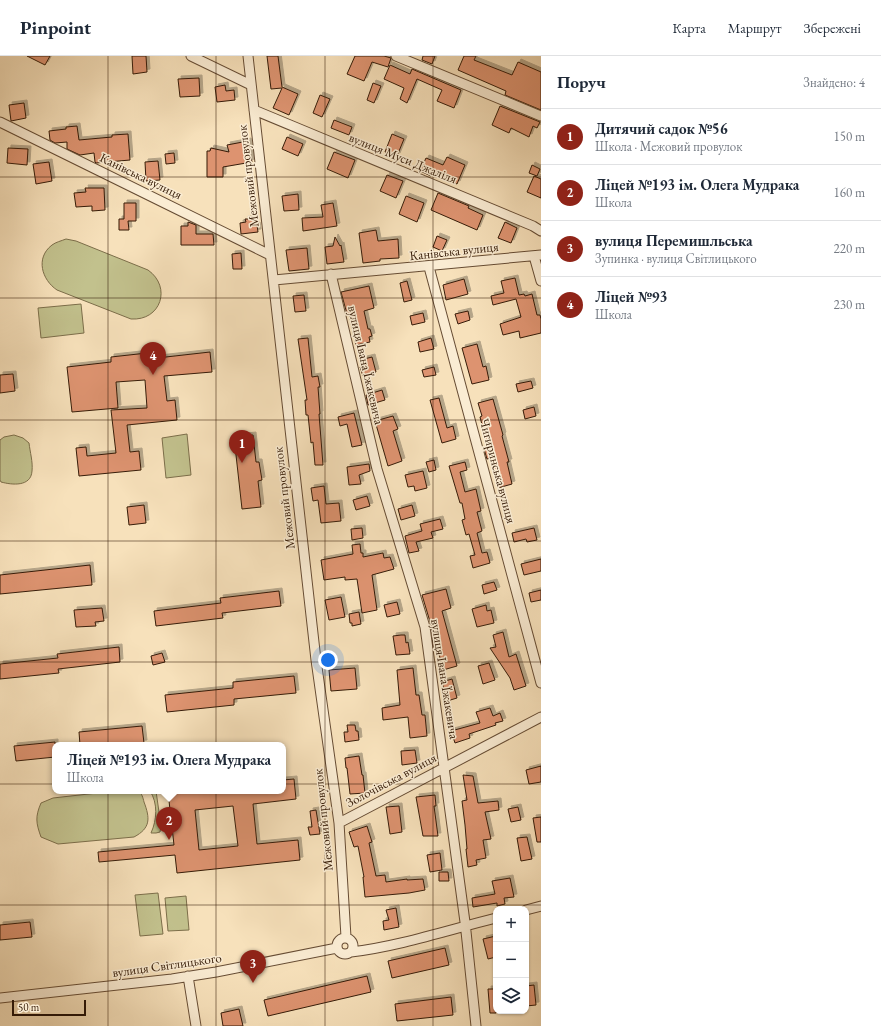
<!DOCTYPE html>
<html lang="uk">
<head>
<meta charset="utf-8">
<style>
	body { margin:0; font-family:"EB Garamond",serif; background:#f6f6f7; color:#1f2937 }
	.controls { position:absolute; right:12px; bottom:12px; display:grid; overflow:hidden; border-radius:8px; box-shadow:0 1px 3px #0004 }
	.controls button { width:36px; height:36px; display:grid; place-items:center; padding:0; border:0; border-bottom:1px solid #e0e1e3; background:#fff; color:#1f2937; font:20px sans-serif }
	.scale { position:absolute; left:12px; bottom:10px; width:74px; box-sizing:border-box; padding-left:4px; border:2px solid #351b07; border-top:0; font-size:11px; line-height:14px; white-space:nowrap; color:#351b07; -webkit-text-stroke:3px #faecd3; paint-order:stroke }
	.you { position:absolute; left:328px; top:604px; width:14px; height:14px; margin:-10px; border:3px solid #fff; border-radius:50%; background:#1a73e8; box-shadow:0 0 0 6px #1a73e833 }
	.badge { display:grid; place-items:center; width:26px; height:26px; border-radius:50%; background:#8f2418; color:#fff; font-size:13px; font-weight:700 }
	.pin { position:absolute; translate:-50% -33px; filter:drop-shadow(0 1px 2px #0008) }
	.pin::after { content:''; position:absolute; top:21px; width:14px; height:12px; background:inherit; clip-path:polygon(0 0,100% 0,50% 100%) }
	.popup { position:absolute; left:52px; top:686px; width:234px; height:52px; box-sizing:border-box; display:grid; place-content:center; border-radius:8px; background:#fff; filter:drop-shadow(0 1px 3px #0005); font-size:13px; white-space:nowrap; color:#747a83 }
	.popup b { font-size:15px; color:#1f2937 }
	.popup::after { content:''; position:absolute; left:50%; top:100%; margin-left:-8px; border:8px solid transparent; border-top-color:#fff }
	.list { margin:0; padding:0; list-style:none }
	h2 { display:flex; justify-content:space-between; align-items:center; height:52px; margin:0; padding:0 16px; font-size:17px }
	h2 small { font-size:13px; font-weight:400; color:#747a83 }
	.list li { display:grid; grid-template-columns:26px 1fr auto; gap:12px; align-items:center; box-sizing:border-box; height:56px; padding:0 16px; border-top:1px solid #e0e1e3 }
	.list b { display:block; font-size:15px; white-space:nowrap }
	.list p { margin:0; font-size:13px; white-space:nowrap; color:#747a83 }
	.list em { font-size:13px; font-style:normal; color:#747a83 }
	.icon { flex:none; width:22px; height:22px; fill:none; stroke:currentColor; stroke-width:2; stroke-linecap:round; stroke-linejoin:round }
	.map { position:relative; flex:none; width:541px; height:970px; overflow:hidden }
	header { display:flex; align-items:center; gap:24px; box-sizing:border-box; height:56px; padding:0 20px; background:#fff; border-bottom:1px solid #e0e1e3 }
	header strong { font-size:19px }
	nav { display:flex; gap:22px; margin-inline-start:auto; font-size:14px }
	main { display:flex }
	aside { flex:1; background:#fff }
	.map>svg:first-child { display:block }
	.green { fill:#c2c18d; stroke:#7c6e4a }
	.building { fill:#dd936f; stroke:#351b07; fill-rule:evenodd; filter:url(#shadow) }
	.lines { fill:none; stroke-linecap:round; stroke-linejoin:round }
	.minor-casing { stroke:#664c34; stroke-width:11 }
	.minor { stroke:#faecd3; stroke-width:9 }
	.grid { fill:none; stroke:#351b07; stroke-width:1; stroke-opacity:0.55 }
	.labels { text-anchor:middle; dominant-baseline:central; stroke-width:3; stroke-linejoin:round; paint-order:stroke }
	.street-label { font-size:13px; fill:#351b07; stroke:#faecd3 }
</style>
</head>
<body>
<header>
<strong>Pinpoint</strong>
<nav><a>Карта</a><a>Маршрут</a><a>Збережені</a></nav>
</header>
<main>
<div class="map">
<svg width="541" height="970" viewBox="0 0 541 970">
	<defs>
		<filter id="shadow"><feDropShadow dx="3" dy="-3" stdDeviation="0" flood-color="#0004"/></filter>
	</defs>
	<rect width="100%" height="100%" fill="#f7e1bb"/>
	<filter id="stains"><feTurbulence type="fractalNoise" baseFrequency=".005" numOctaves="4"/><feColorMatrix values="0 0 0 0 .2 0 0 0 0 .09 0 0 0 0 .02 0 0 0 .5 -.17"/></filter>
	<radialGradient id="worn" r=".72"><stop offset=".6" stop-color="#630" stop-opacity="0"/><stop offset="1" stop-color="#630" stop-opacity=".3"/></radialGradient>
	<path class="green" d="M66 183 76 185 148 214C172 231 161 265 131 263L57 234C42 224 35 202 52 189 56 186 61 185 66 183Z
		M81 248 84 277 41 282 38 252Z
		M187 378 191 419 166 422 162 382Z
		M14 379 23 382 29 387C30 396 33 406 32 415 31 431 12 429 1 426L0 424V384L4 381Z
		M115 735C121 735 132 733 138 735 142 737 143 742 144 746 150 762 151 772 134 781L58 788 41 781C36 767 35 761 41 747L53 742Z
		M150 735H156L161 770 160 776 156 777H151C157 764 158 747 150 735Z
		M158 837 163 878 140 880 135 839Z
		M186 840 189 874 168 875 165 842Z"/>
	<path class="building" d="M27 0H50L45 9Z
		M132 0H146L147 16 133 18Z
		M267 0H278L282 31 298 38 289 59 273 52 282 32 271 33Z
		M355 0H384L391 2 388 11 372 6 364 25 347 18Z
		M423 0H435L432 8 422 4Z
		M464 0H476L474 4 512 19 518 6 541 16V54L505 39 506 35 458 14Z
		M390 9 410 18 412 13 461 34 454 52 437 45 442 34 417 23 407 47 400 43 404 32 384 23Z
		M199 22 200 40 180 41 178 23Z
		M373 27 381 30 374 47 367 44Z
		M225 29 226 35 234 34 235 44 217 46 215 31Z
		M320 39 330 43 322 61 313 57Z
		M24 47 26 62 11 65 9 49Z
		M500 50 540 66 537 72 533 70 529 81 511 72 509 77 492 69Z
		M334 64 352 71 349 79 331 72Z
		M77 70 79 84 112 81V79L128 78 130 104 96 107 95 106 94 97 80 99 67 93V86L55 87 50 84 49 75 66 73V71Z
		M392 78 404 83 397 100 385 96Z
		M287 81 303 88 298 100 282 93Z
		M248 85 252 106 223 111V121H207V95H210L211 92 229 96 227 89Z
		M8 92 28 93 27 109 7 107Z
		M334 96 355 104 348 122 327 113Z
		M174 97 175 107 166 108 165 98Z
		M447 101 465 109 457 128 432 117 431 120 420 115 426 102 443 109Z
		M158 105 160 124 146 125 145 106Z
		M49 106 52 125 36 128 33 108Z
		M532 109 540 113 537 120 529 117Z
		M387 119 403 125 396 142 380 135Z
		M534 120 541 123V142L527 136Z
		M85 132H104L105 154 92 155V150L76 151 74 137 86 136Z
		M438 137 469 150 468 152 483 159 477 174 431 154Z
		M298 138 299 154 284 155 282 140Z
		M406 140 424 147 417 166 399 158Z
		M124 147H136V165H128L129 174H119V163H124Z
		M333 147 337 170 303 175 302 162 323 161 321 149Z
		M245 163H255V169H257L258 176 241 178 240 167 246 166Z
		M188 166 196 169V178H213L214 189H181V170H188Z
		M505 166 517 172 511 187 498 182Z
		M376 174 378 185 398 183 399 202 380 203V205L363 207 359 177Z
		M437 180 447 184 442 195 433 191Z
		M335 181 340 190 341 189 344 206 327 208 325 191 333 190Z
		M307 192 309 213 289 215 286 194Z
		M241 197 242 213H233L232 198Z
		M515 222 519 239 524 238 525 240 532 238 537 259H540L541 263V277L520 282 519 275 503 279 500 268 521 261 516 243 493 249 491 240 504 237 501 225Z
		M464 223 468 238 446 244 443 229Z
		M407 225 412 244 404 246 400 227Z
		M369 230 374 252 364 255 368 273H370L372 280 369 281 370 286 356 289 349 258H347L341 236Z
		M304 239 306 255 295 256 293 240Z
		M468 255 470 264 458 268 455 258Z
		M423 257 425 266 412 269 410 260Z
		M308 282 312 321 318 320 320 331H318L320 358H319L323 409H315L313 386 311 387 308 359H306L305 344H307L298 283Z
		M431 282 434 293 420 296 418 286Z
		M477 288 483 311 486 310 489 324 472 328 462 292Z
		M210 296 212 316 164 320 167 345 175 344 177 364 127 369 130 396 139 395 141 414 79 420 76 392 86 391 87 400 116 397 111 354 147 352 145 324 116 326 118 352 72 356 67 311 111 306V301L147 297 148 303Z
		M372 301 376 316 363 320 360 311 366 309 364 303Z
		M434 311 436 319 424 321 422 314Z
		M13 318 15 335 0 337V319Z
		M531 325 533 332 518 336 516 328Z
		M382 334 385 344 368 349 366 339Z
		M439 342 447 372 453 370 456 383 442 387 430 344Z
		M493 343 503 379 502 380 509 406H507L512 428 498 432 491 402 487 403 484 393 488 392 480 361 482 360 478 347Z
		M534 351 536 360 525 363 523 354Z
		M354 357 362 389 352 391 347 368 340 370 338 361Z
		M393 360 398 373 393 375 402 405 388 410 375 365Z
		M253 379 256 406H259L262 424 258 425 261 451 242 453 234 381Z
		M434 404 436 414 429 416 426 406Z
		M465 406 467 414 460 416 465 436 476 433 481 455 477 456 482 475 477 477 482 497 487 496 490 507 473 512 470 500 475 499 469 478 466 479 462 464 465 463 462 447H460L449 410Z
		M369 408 370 415 359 419 361 428 349 429 347 411Z
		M423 415 427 432 415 435 414 430 408 431 405 419Z
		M324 430 326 448 339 447 341 465 321 467 318 444 313 445 311 432Z
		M367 440 370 450 356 454 353 444Z
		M144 449 146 467 129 469 127 451Z
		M412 449 415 460 401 464 398 453Z
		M440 463 443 473 431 476 433 482 416 486 419 495 409 497 405 480 422 475 420 468Z
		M362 472 363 482 352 484 351 473Z
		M534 472 537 484 527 486 526 483 514 486 512 477Z
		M360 488 361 497H363V501L383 497 384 502 390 501 394 513 372 519 377 554 362 557 357 523 345 524V521L324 524 321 504 353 498 352 489Z
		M541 503V515L524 519 521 508Z
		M90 509 92 529 0 538V519Z
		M494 526 497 534 484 538 482 529Z
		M446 533 451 552 442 555 457 610 443 614 437 590 434 591 433 589 431 569 422 539Z
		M541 534V544L531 546 529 537Z
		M279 535 281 550 222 557 223 562 156 570 154 555 221 547 220 542Z
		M341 541 345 561 329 564 325 544Z
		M397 546 400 558 387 561 384 549Z
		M486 549 487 555 491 554 494 567 477 571 472 553Z
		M102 552 104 565 95 566 96 570 76 571 74 554Z
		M359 556 361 568 352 570V567H350L349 558Z
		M503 576 509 601 516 598 526 630 514 634 510 622 490 592 496 591 493 579Z
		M401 579H405L406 587 408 586 410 598 396 599 393 580Z
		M119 591 120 606 58 613 59 617 0 623V608L58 602 57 598Z
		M162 597 165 606 153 609 151 600Z
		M489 607 495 624 483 628 478 610Z
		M355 612 357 633 331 635 329 614Z
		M413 612 416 639H419L422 659H425L427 680 410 682 408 661 383 664 382 652 400 649 397 614Z
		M294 620 296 637 234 643V649L167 656 165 639 233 632V626Z
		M452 623 457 642 447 645 442 626Z
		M490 652 493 660 500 657 503 665 495 667 496 669 469 678 470 682 455 687 451 675 480 667 476 656Z
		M347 669H355L356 675H358L359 684 345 686 344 676H348Z
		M142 670 144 687 121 689H80L79 676Z
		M55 686V701L16 705 14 690Z
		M415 694 417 707 402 709 401 695Z
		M359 700 362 719H363L365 737 350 738 347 712H346L345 702Z
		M541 710V726L529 728 526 714Z
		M463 719 473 720 478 747 498 745 499 754 485 756 491 783 483 784 486 802 476 804 477 809 468 811 466 793H467L465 769 462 745 467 744Z
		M294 723 296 743 253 748 257 788 298 784 300 804 177 817 175 799 99 806 98 796 174 789 168 736 181 735H283V724ZM233 750 238 790 199 794 195 754Z
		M435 739 436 750H434L438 780H423L416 741Z
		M399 750 402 776 390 778 386 751Z
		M518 751 521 764 511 766 508 753Z
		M316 754 320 778 310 779 308 771H312L310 755Z
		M541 761V786H537L533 762Z
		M367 770 372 786 369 787 376 820 385 819 386 826 407 823V824L423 823 425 834 409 837 365 841 363 821H364L358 790 354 791 349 776Z
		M527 781 532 803 521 805 517 782Z
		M440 797 442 814 430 816 427 799Z
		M439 816H448L449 825H439Z
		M510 822 514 841 504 842 505 848 497 850V847L473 851 472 842 495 838 492 825Z
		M396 852 399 871 384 874 383 865 389 864 386 854Z
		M30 866 32 881 0 884V869Z
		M496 880V901L488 903 483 883Z
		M445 892 449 909 392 922 388 905Z
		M367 920 371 936 268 960 264 944Z
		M534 929 536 949 526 950V930Z
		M488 933H496V957H490Z
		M451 941 453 959 397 965 395 948Z
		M239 953 243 970H223L221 957Z"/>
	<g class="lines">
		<g class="minor-casing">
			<path id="minor" d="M191 0 251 29
				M248 0 316 604 339 767 346 881
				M396 0 541 60
				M254 54 533 170 541 175
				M0 66 270 199
				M534 200 541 225
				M429 211 541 627
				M331 218 377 413 425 571 465 866 476 970
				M274 224 541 199
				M339 767 541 661
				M526 854 541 850
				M337 890a8 8 0 1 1 16 0a8 8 0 1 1-16 0Z
				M351 896C400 890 448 874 496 862
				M188 920 196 970
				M0 942 172 923 216 916 337 892"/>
		</g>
		<use href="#minor" class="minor"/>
	</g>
	<path class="grid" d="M108 0V970M216 0V970M325 0V970M433 0V970M0 121H541M0 242H541M0 364H541M0 485H541M0 606H541M0 728H541M0 849H541"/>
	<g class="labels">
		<g class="street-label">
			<text transform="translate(403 102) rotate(22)">вулиця Муси Джаліля</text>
			<text transform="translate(141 120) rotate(26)">Канівська вулиця</text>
			<text transform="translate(248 120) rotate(-97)">Межовий провулок</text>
			<text transform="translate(454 195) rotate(-6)">Канівська вулиця</text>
			<text transform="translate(366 309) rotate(77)">вулиця Івана Їжакевича</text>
			<text transform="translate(498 415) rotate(75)">Чигиринська вулиця</text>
			<text transform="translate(284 442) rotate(-97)">Межовий провулок</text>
			<text transform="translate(445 623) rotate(81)">вулиця Івана Їжакевича</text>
			<text transform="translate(391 724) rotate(-28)">Золочівська вулиця</text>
			<text transform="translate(323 764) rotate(-96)">Межовий провулок</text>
			<text transform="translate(167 909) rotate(-8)">вулиця Світлицького</text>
		</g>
	</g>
	<rect width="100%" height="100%" filter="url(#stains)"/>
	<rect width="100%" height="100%" fill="url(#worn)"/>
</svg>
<div class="controls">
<button>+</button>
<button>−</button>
<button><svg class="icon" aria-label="layers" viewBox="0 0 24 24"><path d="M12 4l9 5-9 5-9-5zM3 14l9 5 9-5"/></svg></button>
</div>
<div class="scale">50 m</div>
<div class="you"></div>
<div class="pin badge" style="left:242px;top:407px">1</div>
<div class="pin badge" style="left:169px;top:784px">2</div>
<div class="popup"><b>Ліцей №193 ім. Олега Мудрака</b>Школа</div>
<div class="pin badge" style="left:253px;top:927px">3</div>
<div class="pin badge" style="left:153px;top:319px">4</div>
</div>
<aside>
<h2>Поруч<small>Знайдено: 4</small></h2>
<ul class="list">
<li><span class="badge">1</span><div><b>Дитячий садок №56</b><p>Школа · Межовий провулок</p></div><em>150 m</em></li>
<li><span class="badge">2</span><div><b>Ліцей №193 ім. Олега Мудрака</b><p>Школа</p></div><em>160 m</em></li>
<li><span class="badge">3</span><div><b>вулиця Перемишльська</b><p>Зупинка · вулиця Світлицького</p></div><em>220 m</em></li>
<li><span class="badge">4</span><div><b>Ліцей №93</b><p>Школа</p></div><em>230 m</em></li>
</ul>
</aside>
</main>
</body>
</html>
